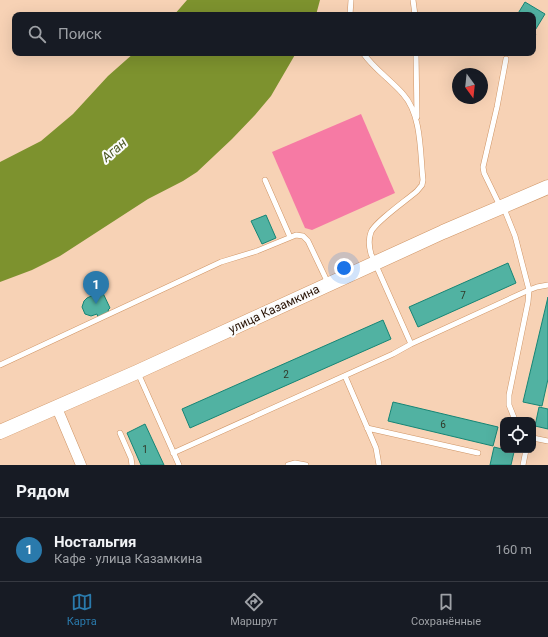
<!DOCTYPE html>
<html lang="ru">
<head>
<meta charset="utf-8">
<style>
	body { margin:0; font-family:Roboto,sans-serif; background:#20242c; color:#f1f3f6 }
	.controls { position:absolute; right:12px; bottom:12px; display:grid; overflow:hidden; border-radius:8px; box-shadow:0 4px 16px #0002 }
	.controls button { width:36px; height:36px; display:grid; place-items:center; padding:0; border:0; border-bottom:1px solid #363941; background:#171b24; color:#f1f3f6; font:20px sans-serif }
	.compass { position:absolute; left:452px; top:68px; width:36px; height:36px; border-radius:50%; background:#171b24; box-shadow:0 4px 16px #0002; rotate:165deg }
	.you { position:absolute; left:344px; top:268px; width:14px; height:14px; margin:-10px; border:3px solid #fff; border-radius:50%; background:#1a73e8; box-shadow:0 0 0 6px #1a73e833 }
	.badge { display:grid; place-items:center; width:26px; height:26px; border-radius:50%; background:#2a7aac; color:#fff; font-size:13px; font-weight:700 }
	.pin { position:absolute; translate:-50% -33px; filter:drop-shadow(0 1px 2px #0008) }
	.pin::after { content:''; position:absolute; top:21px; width:14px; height:12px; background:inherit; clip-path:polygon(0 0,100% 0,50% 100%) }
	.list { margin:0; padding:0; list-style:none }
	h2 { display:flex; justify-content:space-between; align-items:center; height:52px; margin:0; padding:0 16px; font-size:17px }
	h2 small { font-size:13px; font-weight:400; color:#9ea1a6 }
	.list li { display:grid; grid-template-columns:26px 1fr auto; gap:12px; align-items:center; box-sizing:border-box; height:64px; padding:0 16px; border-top:1px solid #363941 }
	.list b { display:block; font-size:15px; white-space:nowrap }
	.list p { margin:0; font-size:13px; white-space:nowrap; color:#9ea1a6 }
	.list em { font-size:13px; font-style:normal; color:#9ea1a6 }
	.icon { flex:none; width:22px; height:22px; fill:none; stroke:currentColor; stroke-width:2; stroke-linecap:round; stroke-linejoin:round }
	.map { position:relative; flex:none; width:548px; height:465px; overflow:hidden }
	.search { position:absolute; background:#171b24; box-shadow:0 4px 16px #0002; left:12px; right:12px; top:12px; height:44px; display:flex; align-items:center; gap:10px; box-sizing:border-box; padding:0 14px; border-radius:8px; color:#9ea1a6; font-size:15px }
	.sheet { height:116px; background:#171b24 }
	nav { display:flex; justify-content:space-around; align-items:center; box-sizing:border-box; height:56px; border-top:1px solid #363941; background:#171b24; font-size:11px; color:#9ea1a6 }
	nav a { display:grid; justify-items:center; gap:2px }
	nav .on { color:#2a7aac }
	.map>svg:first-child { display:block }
	.green { fill:#f67aa4 }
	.water { fill:#7d922e }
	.building { fill:#51b2a2; stroke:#168575 }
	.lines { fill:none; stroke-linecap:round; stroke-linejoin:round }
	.service-casing { stroke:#cf9464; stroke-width:6 }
	.minor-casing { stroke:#cf9464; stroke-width:11 }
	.secondary-casing { stroke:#cf9464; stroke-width:15 }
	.service { stroke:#fff; stroke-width:5 }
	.minor { stroke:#fff; stroke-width:10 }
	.secondary { stroke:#fff; stroke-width:14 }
	.labels { text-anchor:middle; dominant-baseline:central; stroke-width:4; stroke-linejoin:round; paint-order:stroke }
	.number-label { font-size:10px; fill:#303828 }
	.street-label { font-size:12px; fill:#250f00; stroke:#fbfbfb }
	.water-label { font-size:13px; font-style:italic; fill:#4c5825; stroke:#fbfbfb }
</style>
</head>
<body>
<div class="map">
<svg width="548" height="465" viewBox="0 0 548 465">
	<rect width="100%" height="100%" fill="#f7d2b5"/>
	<path class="green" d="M361 114 395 193 312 230 305 228 272 152Z"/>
	<path class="water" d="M187 0H320L316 15H174Z
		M134 53H296L271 96 255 115 232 139 197 172 183 181 148 199 60 256 32 270 0 282V162L41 141 73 114 108 76Z"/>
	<path class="building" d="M525 2 545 14 534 32 536 34 533 38V15H517Z
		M266 215 276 238 262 244 251 221Z
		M508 263 516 283 418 327 409 307Z
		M102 291 110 308 108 310 109 312 98 317 97 314 91 316 85 314 82 307 84 301 87 298Z
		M548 297V379L542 406 523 402Z
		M383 320 391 339 190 428 182 409Z
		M393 402 498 427 493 446 388 421Z
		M539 407 548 409V429L535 426Z
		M145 424 164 465H141L127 433Z
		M494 447 514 452 511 465H490Z"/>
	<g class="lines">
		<g class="service-casing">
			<path id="service" d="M413 0 415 15
				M350 15 351 0
				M363 53C374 69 391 80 403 94 422 115 420 153 423 180L422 185 417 191C407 200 376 221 371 232 368 240 369 247 371 254L411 344
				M416 53 417 117
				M265 180 290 237
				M500 206 484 173 483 167 497 107 506 59
				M503 206 515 236 529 290 528 302 509 395V405L515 420
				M0 365 221 262 257 251 296 235 303 236 308 241 328 283
				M138 373 179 465
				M345 376 376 448 379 465
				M367 428 478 453
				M120 433 131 458 132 465
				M533 438 548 441
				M173 453 393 354 411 344 529 290 537 287 548 285
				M288 465 295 463 306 465
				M523 465 526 450"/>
		</g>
		<g class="minor-casing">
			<path id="minor" d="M57 408 81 465"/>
		</g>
		<g class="secondary-casing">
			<path id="secondary" d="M0 432 137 372 443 232 548 187"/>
		</g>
		<use href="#service" class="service"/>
		<use href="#minor" class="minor"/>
		<use href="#secondary" class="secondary"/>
	</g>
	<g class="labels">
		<g class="number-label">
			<text x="463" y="295">7</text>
			<text x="286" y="374">2</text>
			<text x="443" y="424">6</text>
			<text x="145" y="449">1</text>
		</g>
		<g class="street-label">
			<text transform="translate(274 309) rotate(-25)">улица Казамкина</text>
		</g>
		<g class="water-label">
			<text transform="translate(114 150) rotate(-41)">Аган</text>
		</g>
	</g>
</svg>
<div class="controls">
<button><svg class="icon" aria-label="locate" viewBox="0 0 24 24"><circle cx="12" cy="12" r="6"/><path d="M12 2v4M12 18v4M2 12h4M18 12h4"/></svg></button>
</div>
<svg class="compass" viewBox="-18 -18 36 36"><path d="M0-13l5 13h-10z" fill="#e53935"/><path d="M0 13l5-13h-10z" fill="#9ea1a6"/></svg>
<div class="you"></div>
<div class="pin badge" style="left:96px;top:304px">1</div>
<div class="search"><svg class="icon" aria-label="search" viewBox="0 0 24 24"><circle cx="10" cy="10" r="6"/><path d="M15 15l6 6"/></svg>Поиск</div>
</div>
<section class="sheet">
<h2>Рядом<small></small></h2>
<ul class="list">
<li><span class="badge">1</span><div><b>Ностальгия</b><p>Кафе · улица Казамкина</p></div><em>160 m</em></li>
</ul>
</section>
<nav>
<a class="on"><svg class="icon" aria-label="map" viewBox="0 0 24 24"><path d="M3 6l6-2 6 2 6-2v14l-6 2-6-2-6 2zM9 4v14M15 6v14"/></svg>Карта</a>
<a><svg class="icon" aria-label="directions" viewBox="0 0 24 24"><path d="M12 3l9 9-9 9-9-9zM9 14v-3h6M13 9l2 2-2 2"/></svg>Маршрут</a>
<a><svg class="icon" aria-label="saved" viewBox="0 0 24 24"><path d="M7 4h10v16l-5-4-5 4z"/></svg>Сохранённые</a>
</nav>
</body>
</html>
